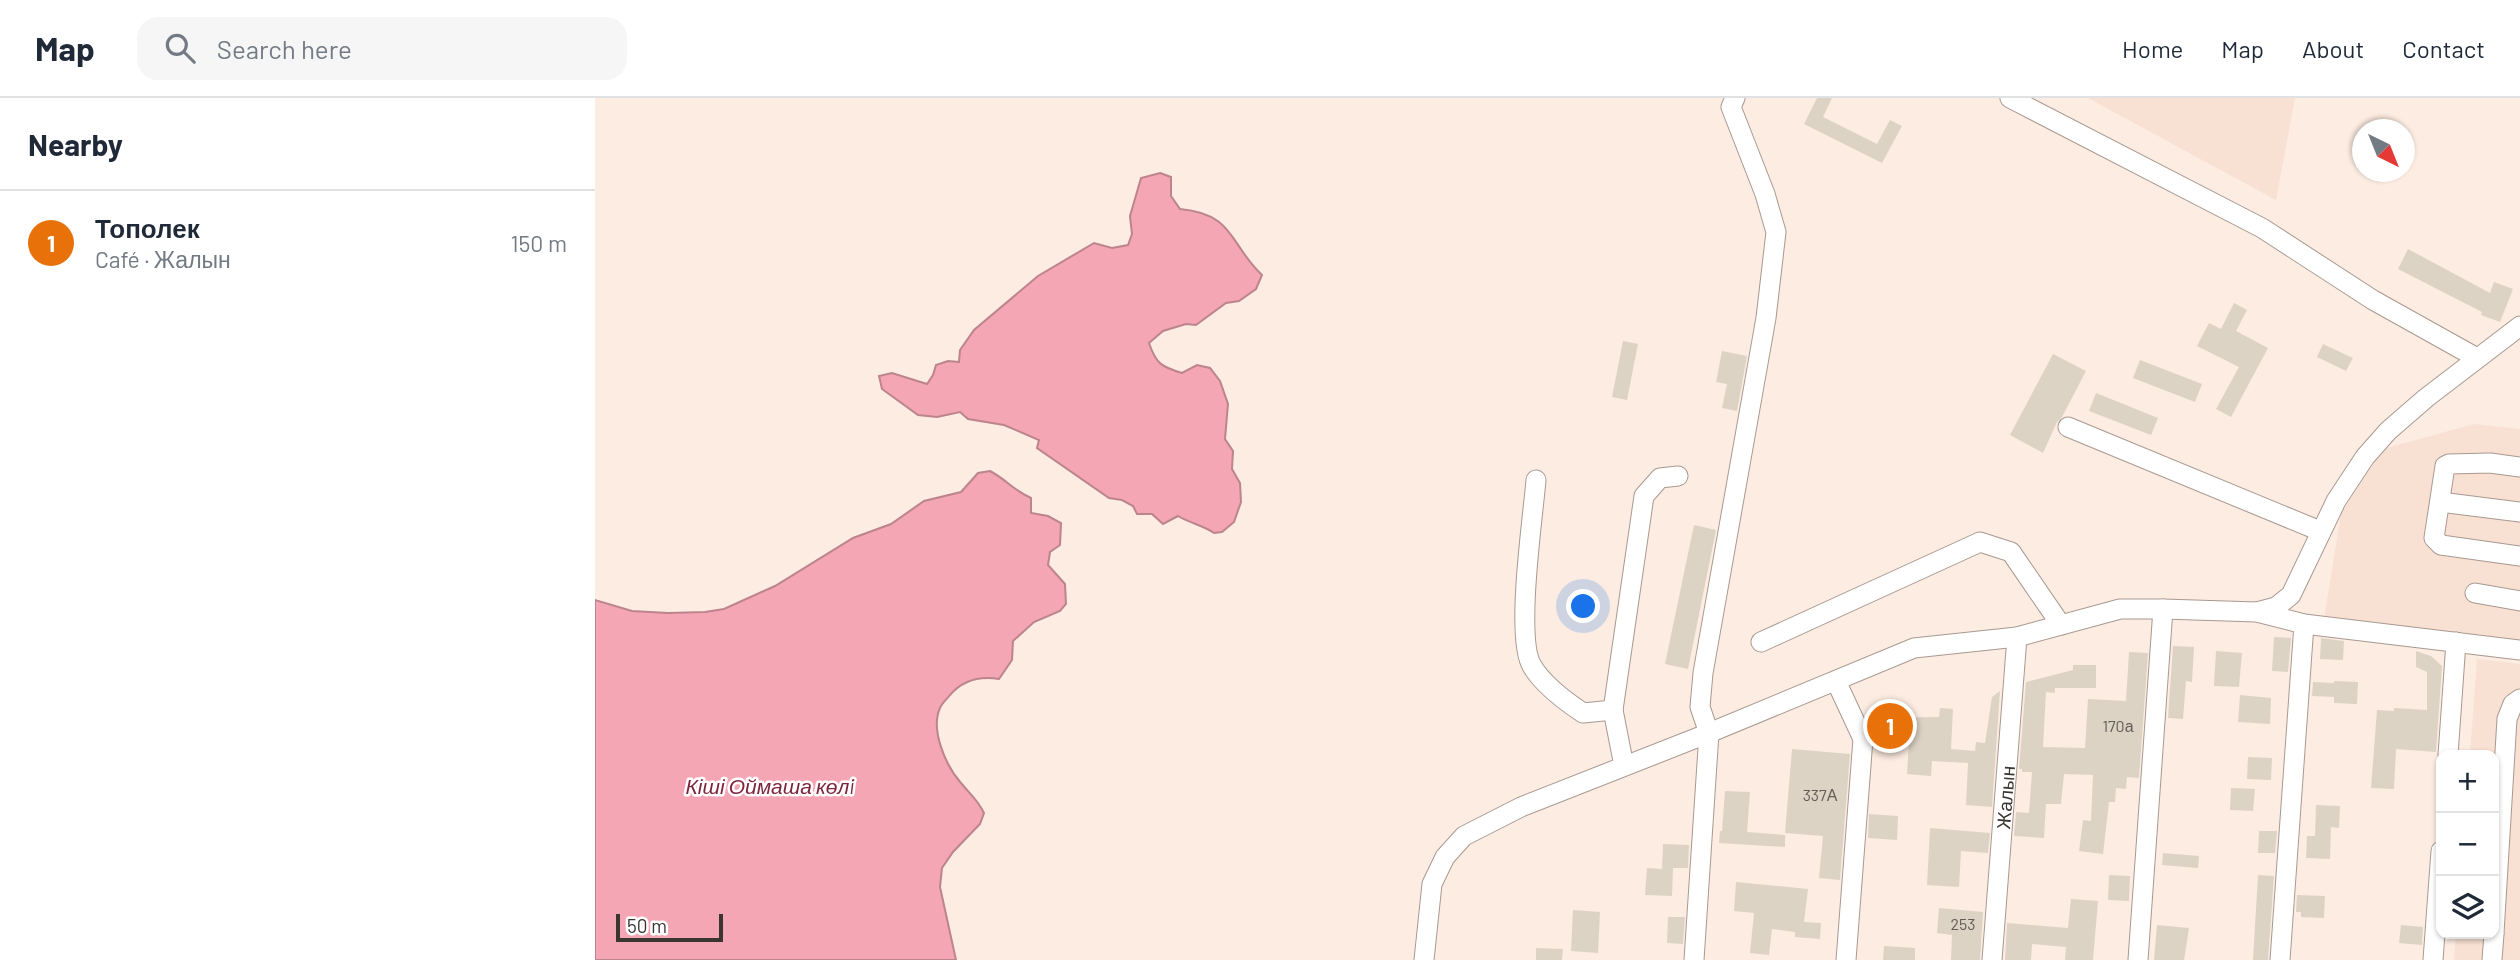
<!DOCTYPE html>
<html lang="en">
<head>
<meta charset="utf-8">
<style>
	body { margin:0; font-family:Barlow,sans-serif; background:#f6f6f7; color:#1f2937 }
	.controls { position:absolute; right:21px; bottom:21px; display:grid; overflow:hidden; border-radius:14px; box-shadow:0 2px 5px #0004 }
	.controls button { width:63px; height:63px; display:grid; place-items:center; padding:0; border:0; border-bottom:2px solid #e0e1e3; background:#fff; color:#1f2937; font:35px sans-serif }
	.compass { position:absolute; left:1757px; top:21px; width:63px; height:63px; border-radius:50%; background:#fff; box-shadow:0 2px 5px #0004; rotate:137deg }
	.scale { position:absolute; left:21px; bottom:18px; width:107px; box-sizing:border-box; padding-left:7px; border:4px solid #3b3531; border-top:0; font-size:19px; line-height:24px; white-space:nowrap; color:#3b3531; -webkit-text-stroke:5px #fff; paint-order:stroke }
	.you { position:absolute; left:989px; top:509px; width:24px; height:24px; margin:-18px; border:5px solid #fff; border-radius:50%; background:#1a73e8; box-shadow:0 0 0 10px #1a73e833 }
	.badge { display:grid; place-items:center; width:46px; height:46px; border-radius:50%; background:#ea580c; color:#fff; font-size:23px; font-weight:700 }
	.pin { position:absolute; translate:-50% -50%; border:4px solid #fff; box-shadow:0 2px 7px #0006 }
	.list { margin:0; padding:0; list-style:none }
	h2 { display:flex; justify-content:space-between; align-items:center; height:91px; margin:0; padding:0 28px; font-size:30px }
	h2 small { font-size:23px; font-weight:400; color:#747a83 }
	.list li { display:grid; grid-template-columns:46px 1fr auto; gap:21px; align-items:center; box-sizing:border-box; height:105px; padding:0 28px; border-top:2px solid #e0e1e3 }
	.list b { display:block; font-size:26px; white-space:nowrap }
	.list p { margin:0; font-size:23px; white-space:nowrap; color:#747a83 }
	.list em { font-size:23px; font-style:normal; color:#747a83 }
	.icon { flex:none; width:38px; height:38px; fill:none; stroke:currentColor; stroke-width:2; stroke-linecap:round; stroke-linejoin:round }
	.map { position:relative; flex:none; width:1925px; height:862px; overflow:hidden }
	header { display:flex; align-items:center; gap:42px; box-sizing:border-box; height:98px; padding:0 35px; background:#fff; border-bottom:2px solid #e0e1e3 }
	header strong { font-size:33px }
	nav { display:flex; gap:38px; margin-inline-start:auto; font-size:24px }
	.search { width:490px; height:63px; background:#f6f6f7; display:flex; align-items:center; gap:18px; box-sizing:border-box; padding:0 24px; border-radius:21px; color:#747a83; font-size:26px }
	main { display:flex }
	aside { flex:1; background:#fff }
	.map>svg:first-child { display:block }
	.built { fill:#f8e0d2 }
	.water { fill:#f4a6b4; stroke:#bc848d; stroke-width:2 }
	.building { fill:#ddd3c5 }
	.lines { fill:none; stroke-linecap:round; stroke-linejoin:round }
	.minor-casing { stroke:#a89990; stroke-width:21 }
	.minor { stroke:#fff; stroke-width:19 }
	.labels { text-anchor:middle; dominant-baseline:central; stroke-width:5; stroke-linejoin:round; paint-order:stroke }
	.number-label { font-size:16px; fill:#645c56 }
	.street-label { font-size:19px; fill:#3b3531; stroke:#fff }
	.water-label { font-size:21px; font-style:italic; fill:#7e253e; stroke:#fff }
</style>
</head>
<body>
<header>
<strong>Map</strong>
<div class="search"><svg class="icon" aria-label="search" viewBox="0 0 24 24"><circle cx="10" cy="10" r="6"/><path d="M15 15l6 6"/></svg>Search here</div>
<nav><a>Home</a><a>Map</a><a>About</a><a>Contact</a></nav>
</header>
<main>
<aside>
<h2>Nearby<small></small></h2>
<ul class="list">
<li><span class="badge" style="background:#e8710a">1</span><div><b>Тополек</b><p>Café · Жалын</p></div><em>150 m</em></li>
</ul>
</aside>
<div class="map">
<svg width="1925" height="862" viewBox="0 0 1925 862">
	<rect width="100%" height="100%" fill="#fcece2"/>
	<path class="built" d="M1493 0H1700L1681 102Z
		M1879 326 1925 331V543L1729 521 1746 416 1788 351Z
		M1882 561 1925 566V862H1859L1861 836H1899V657H1875Z"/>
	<path class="water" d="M565 75 576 79V98L585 111C640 116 634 146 667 177L661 191 644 203 631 205 601 227 591 226 568 233 554 245C561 266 567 269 587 275L602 267 615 270 625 283 633 306 630 341 638 353 637 371 645 385 646 404 639 424 627 434 619 435C607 427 597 426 583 418L568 426 557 416H542L538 408 527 402 514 400 442 350 444 342 409 327 373 321 365 314 342 319 323 317 287 291 284 278 297 275 332 286 338 277 341 267 353 263 364 264 365 252 379 232 443 178 499 145 517 150 533 147 537 136 535 118 546 80Z
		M395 373C412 382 418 392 436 400V415L453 418 466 425 465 447 455 454 453 467 470 486 471 506 465 513 439 524 418 543 417 562 404 581C386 578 368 582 355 597 352 601 347 605 345 610 335 632 351 668 366 685 375 696 383 702 389 715L385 726 358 754 347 770 345 789 361 862H0V502L37 513 73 515 110 514 129 511 180 488 258 440 296 426 329 403 366 394 383 375Z"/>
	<path class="building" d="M1222 0H1237L1228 19 1282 46 1295 22 1307 28 1287 65 1209 26Z
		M1813 151 1895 195 1899 184 1918 191 1905 224 1886 217 1887 214 1803 171Z
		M1639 205 1652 212 1641 233 1673 250 1636 319 1621 311 1644 269 1602 248 1614 225 1626 231Z
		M1028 243 1043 246 1032 302 1017 299Z
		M1728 246 1758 260 1751 273 1722 259Z
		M1127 253 1152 258 1142 313 1127 310 1132 286 1121 284Z
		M1458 256 1491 273 1467 319 1462 324 1448 355 1415 337Z
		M1545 262 1607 286 1600 304 1538 280Z
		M1501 295 1563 320 1556 337 1494 313Z
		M1099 427 1121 432 1093 571 1070 566Z
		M1679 539 1696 540 1693 574 1677 573Z
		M1726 540 1749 543 1748 562 1725 561Z
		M1578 548 1599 549 1597 584 1591 583 1588 621 1573 620Z
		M1621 553 1647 555 1644 589 1619 588Z
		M1821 553 1836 558 1847 568 1841 654 1801 651 1799 691 1776 690 1782 612 1799 613V610L1832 612V574L1821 569Z
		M1534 554 1553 555 1544 680 1532 679 1531 691 1521 690 1520 704H1514L1508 756 1484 753 1488 722 1496 723 1498 677 1469 676 1466 706H1451L1449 740 1419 738 1421 714 1434 715 1437 674H1427V671H1424L1431 584 1478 572V567H1501V590H1460V595L1451 594 1448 649 1490 650 1493 601 1531 603Z
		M1739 583 1763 584 1762 606 1739 605V599L1717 598 1718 584 1739 585Z
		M1405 593 1397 709 1371 707 1373 665 1337 663 1336 678 1312 676 1314 643 1280 644V620L1344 619 1345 610 1358 611 1356 651 1380 653 1381 644 1390 645 1397 599Z
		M1645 597 1676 600 1675 626 1643 624Z
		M1197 651 1255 656 1245 782 1224 780 1228 738 1190 735Z
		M1653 659 1677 660 1676 682 1652 681Z
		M1636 690 1660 691 1658 713 1635 712Z
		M1130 693 1155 694 1152 734 1190 737V749L1124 745 1125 733H1127Z
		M1721 707 1745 708 1744 730 1736 729 1735 761 1711 760 1712 738H1720Z
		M1274 716 1303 718 1302 742 1273 740Z
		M1335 730 1395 735 1393 755 1366 753 1364 789 1332 787Z
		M1664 733H1682L1680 755H1663Z
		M1068 746 1094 747 1093 770H1078L1077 798 1050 797 1052 770 1067 771Z
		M1568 755 1604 758 1603 770 1567 767Z
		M1514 777 1535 778 1534 803 1513 802Z
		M1663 777 1679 778 1673 862H1658Z
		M1141 784 1213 791 1209 824 1226 825 1225 841 1200 839V834L1177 831 1174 857 1155 855 1159 815 1139 813Z
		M1702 797 1730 798 1729 820 1706 819V814H1701Z
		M1476 801 1503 803 1498 862H1470L1471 849 1437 846 1436 862H1410L1412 825 1473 830Z
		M1344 810 1388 814 1385 862H1356L1357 837 1342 835Z
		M978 812 1005 814 1003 855 976 853Z
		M1073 819H1090L1088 846 1072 845Z
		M1562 827 1594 830 1589 862H1559Z
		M1806 827 1828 829 1827 847 1804 845Z
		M1289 848 1320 850V862H1288Z
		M941 850 968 851 967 862H941Z"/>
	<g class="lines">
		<g class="minor-casing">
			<g id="minor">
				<path d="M1415 0 1667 130 1778 202 1882 260"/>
				<path d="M1473 329 1725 433"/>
				<path d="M1925 369 1895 365 1854 366 1850 368 1839 440 1846 447 1925 458"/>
				<path d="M941 382C938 419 920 540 937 568 948 587 970 603 988 615L1018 612"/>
				<path d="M1845 404 1925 414"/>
				<path d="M1880 495 1925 503"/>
				<path d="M1662 514 1681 509 1696 497 1741 403 1770 359 1793 333 1831 300 1925 228"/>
				<path d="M1166 544 1385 444 1416 454 1466 527"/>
				<path d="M1241 583 1268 641 1251 862"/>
				<path d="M1853 657 1861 544"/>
				<path d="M1029 668 1018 612 1049 398 1065 380 1083 378"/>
				<path d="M1899 835 1912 621 1918 606 1925 601"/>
				<path d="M829 862 837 786 850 759 869 738 926 709 1114 635 1319 550 1422 539 1525 511H1568L1662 514 1709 526 1925 552"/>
				<path d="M1099 862 1114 635 1105 609 1108 575 1171 220 1181 134 1170 96 1136 9 1140 0"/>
				<path id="s1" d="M1397 862 1422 539"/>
				<path d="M1543 862 1568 511"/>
				<path d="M1685 862 1709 526"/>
				<path d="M1838 862 1846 753"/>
				<path d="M1897 862 1899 836"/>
			</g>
		</g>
		<use href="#minor" class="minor"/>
	</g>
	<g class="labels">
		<g class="number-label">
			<text x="1523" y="627">170а</text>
			<text x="1225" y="696">337А</text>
			<text x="1368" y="825">253</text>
		</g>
		<g class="street-label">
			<text stroke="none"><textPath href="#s1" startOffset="163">Жалын</textPath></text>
		</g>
		<g class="water-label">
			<text x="175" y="687">Кіші Оймаша көлi</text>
		</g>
	</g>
</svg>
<div class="controls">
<button>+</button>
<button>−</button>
<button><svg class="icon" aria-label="layers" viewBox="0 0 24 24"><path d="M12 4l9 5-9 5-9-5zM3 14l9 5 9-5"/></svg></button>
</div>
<svg class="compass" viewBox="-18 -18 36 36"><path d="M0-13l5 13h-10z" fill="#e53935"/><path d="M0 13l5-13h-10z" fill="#747a83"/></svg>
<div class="scale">50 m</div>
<div class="you"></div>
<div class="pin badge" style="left:1295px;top:628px;background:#e8710a">1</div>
</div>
</main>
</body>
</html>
